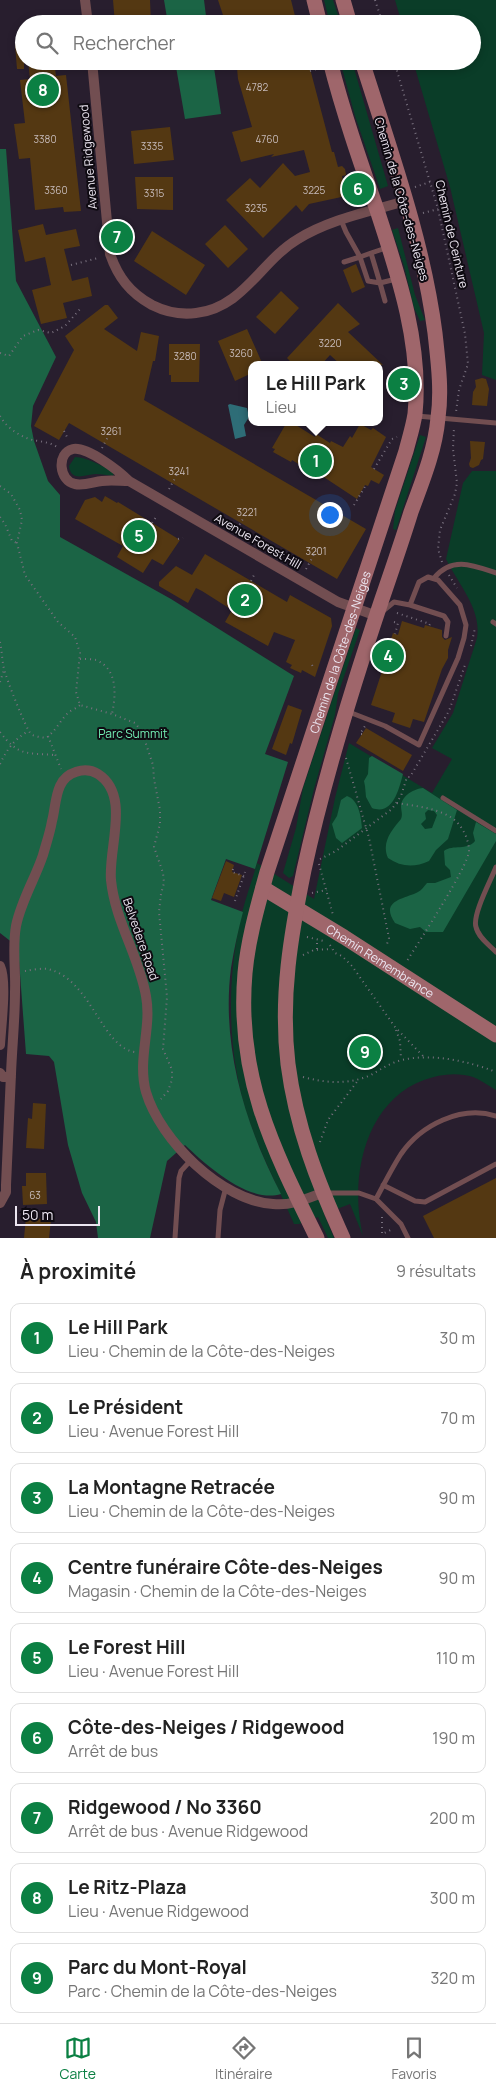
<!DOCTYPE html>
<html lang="fr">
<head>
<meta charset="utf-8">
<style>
	body { margin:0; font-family:Manrope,sans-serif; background:#f2f2f2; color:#222 }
	.scale { position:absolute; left:15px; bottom:12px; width:85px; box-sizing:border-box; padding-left:5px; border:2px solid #ece6f1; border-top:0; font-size:14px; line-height:18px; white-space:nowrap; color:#ece6f1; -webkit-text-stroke:4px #0e0a11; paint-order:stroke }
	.you { position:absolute; left:329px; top:514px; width:18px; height:18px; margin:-12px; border:4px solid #fff; border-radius:50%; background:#1a73e8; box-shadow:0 0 0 8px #1a73e833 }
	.badge { display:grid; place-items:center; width:32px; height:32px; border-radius:50%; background:#0b8043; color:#fff; font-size:16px; font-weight:700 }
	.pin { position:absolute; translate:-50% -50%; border:2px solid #fff; box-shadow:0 1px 5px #0006 }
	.popup { position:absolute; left:248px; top:361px; width:135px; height:65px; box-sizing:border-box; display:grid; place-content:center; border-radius:10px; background:#fff; filter:drop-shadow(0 1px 4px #0005); font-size:16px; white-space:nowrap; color:#767676 }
	.popup b { font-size:19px; color:#222 }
	.popup::after { content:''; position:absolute; left:50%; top:100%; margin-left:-10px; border:10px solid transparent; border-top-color:#fff }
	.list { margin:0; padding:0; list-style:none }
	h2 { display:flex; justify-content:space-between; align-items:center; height:65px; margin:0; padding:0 20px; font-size:21px }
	h2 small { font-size:16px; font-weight:400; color:#767676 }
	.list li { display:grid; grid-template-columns:32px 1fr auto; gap:15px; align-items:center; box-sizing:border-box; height:70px; margin:0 10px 10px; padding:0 10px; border:1px solid #e0e0e0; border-radius:10px }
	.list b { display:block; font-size:19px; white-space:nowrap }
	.list p { margin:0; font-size:16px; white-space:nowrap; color:#767676 }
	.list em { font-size:16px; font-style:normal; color:#767676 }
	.icon { flex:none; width:28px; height:28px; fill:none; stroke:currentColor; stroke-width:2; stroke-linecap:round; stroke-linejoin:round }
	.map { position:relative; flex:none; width:496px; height:1238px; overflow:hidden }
	.search { position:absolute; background:#fff; box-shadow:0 2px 8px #0003; left:15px; right:15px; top:15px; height:55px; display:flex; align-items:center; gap:12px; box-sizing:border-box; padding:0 18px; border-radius:28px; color:#767676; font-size:19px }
	.sheet { height:785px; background:#fff }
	nav { display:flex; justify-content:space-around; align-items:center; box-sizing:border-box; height:70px; border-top:1px solid #e0e0e0; background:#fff; font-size:14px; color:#767676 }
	nav a { display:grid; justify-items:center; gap:2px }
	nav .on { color:#0b8043 }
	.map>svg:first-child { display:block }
	.green { fill:#0a3d28 }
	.forest { fill:#1b6445; fill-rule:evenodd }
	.water { fill:#2e6d77 }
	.building { fill:#543812 }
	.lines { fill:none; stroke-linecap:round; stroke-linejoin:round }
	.path { stroke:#78707e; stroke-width:2; stroke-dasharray:1 4; stroke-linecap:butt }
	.lane { stroke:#724e51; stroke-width:5 }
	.street { stroke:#724e51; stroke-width:10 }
	.secondary { stroke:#9f666b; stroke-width:15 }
	.labels { text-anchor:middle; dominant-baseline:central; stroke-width:4; stroke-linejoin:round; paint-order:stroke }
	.number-label { font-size:10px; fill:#c6bab9 }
	.street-label { font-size:12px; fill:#ece6f1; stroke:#0e0a11 }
	.park-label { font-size:12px; fill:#74f0b6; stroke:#0e0a11 }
</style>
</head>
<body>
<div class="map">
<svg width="496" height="1238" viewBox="0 0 496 1238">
	<rect width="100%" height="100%" fill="#281e2e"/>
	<path class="green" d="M324 0H333L341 24H330Z
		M395 0H496V380L482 375 484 333 450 187 413 61H472V24H402Z
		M340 61H352L388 186 380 189 355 116Z
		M398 228 415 295 425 320 420 321 414 308 404 266 392 230Z
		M420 435 426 437 396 530 393 529 395 511Z
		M75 457C88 457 103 467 114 472L113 476C107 475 102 474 96 474 84 475 71 482 69 466Z
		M472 471H496V1090C489 1086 481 1080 473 1077 458 1072 439 1074 424 1080 364 1102 349 1180 363 1236L350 1204 324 1214 334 1238H328L318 1217 299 1224H294C280 1191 263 1159 251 1126 228 1062 226 992 239 926 243 905 251 884 257 863L314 899 335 798 349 743 432 793 452 759 432 748 453 713 477 638C482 609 458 584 446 559L463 483Z
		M356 628 360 630 338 694 335 715 314 789 293 876 289 878 283 873 296 828 303 788Z"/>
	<path class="forest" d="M164 0H204L207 24H168Z
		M175 61H213L221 114 185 119Z
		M0 149H6L16 281 56 357 33 406 31 426 34 441 48 481 60 495V537L171 599 294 676 265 754 288 762 255 869 226 859 211 900 243 912C238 931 234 949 231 968 221 1046 245 1125 281 1194 249 1204 206 1165 185 1145L167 1161 150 1238H98L96 1222 82 1193 68 1145 54 1062 49 1056 26 1054 18 947 0 933Z
		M372 756 403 774C399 789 393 816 372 808L366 797 365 786 364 781 368 774 369 758Z
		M423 788 457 810 448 839 436 850 429 861C414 868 401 867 388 858 381 842 392 830 401 819 403 814 401 811 401 806 402 795 414 789 423 788ZM428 810 434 811 437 815 432 828 425 829 421 824 426 819 425 813Z
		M347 796C359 800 361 817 362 828L342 843 336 838 332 824 337 816 341 800Z
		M476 822 496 834V841L443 932H426L420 927 410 929 395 923C379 900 405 899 418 892 422 890 424 886 427 883H435L451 877 450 870 445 865 444 851C453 844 467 851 475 841L473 833Z"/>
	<path class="water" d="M230 404 247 408 249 417 244 425 246 436 235 439 228 405Z"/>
	<path class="building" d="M113 0H150L151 24H115Z
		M218 0H291L297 24H226Z
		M24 42V69H17L15 45Z
		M28 61H54L56 76 66 75 81 211 64 212 63 207 35 210 30 158 19 159 14 124 25 123 20 80 30 79Z
		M269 61H308L332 152H334L338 167 342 166 345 169 346 175 342 176 346 196 309 204 302 212 296 205 263 238 226 200 250 178 260 188 283 163 295 176 310 172 304 150 271 157 274 154 241 162 232 132 252 127 238 79 237 68Z
		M170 127 174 160 134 164 131 131Z
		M135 177H173V210L137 209Z
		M43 224 46 235 76 229 80 246 64 249 72 281 88 277 92 296 63 303 67 318 41 324 32 290 51 285 45 257 25 262 18 230Z
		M225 225 248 249 228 268 205 244Z
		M152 231 205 265 186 295 134 261Z
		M356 264 365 287 352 293 343 270Z
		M281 291 299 308 275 334 256 317Z
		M338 303 360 324 348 332 383 365H341L330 355 321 365H294L287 358Z
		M105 305H108L118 318 104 329 137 351 141 332 159 336 155 361H153L144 400 366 529 337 579 69 423 59 440 34 426 74 350 65 336Z
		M247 329 263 365H252V373L235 381 218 341Z
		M169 344H200L199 382H171V375H169Z
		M482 378 486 379 489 389 487 406 472 405 473 392 476 387 475 380Z
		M287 422H291L315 437 316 434 330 443 331 441 343 447 350 436 352 438 360 424 371 430 373 428 386 437 371 467 384 475 379 484 371 480 368 486 365 485 357 499 301 462 300 465 292 460 291 462 273 452 275 449 272 448Z
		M470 441 485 442 483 459 481 460 479 465 473 468 470 467 469 464 471 458Z
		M105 496 117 503 118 502 180 540 163 565 152 559 143 573 117 557 123 546 75 519 85 500 95 497 102 502Z
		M205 554 287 602 290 595 331 618 332 626 315 677 302 670 301 673 290 668 292 665 286 662 295 640 274 632 268 646 225 622 232 610 202 591 196 588 188 603 159 586V582L176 566 192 575Z
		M402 621 424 628 425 625 442 630V637L445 640 452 637 448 650V658L442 669 424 722 413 719 410 728 392 722 395 713 371 705 385 662 377 659 382 646 388 648 393 633 398 635Z
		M288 705 302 710 292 744 290 743 286 755 272 749Z
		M366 728 412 755 403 771 356 743Z
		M226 861 234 865 232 872 242 875 234 897 224 893 221 901 212 898Z
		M33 1103 46 1104 44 1149 26 1148 28 1118 32 1119Z
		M26 1173H46L47 1204 23 1205 22 1186H26Z
		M496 1178V1238H434L423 1216Z
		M26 1217 51 1220 49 1238H24Z"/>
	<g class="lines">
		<path class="path" d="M375 0 383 24
			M394 61 438 209 465 334 468 364 459 390 456 412
			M310 71 320 68
			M415 187 430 182
			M423 213 438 209
			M71 265 98 258
			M0 353 9 356 23 336 38 330 51 333 65 326 80 309
			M0 416C6 427 18 435 29 439 39 442 48 441 57 447
			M64 431 68 439
			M102 448 111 431
			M374 469 392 439 397 437
			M0 486 11 494 20 510 22 520 17 543 25 575 58 622 75 637 80 653 76 692 80 705 112 714 135 723 142 732 153 765 154 779 160 810V824L154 847 163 873 164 883 161 894 159 912 167 997 163 1049 172 1070V1080L168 1091 161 1099
			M169 489 179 471
			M354 505 366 485
			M0 517 5 524 12 541 17 543
			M152 523 156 517
			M237 529 247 512
			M178 539 183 538
			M442 562 438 549 440 530 455 494 457 483 453 449 454 427
			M306 569 316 551
			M449 575 457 588
			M251 581 255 573
			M397 613 430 624 429 626
			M394 622 398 623 395 634
			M0 642C2 651 2 660 4 669 6 678 26 729 31 734 35 737 41 737 46 738 56 731 60 720 69 712 72 710 77 708 80 705
			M471 646 475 628
			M80 659C84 659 92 659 96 660 118 669 116 695 112 714
			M312 665 314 669
			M380 665 384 666 385 662
			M0 682 4 670
			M0 732C18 756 27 753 54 755
			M362 734H360L365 726
			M48 736 61 769
			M346 758 369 838 389 938 386 947
			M0 764C7 749 14 740 28 731
			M397 803C415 806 437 808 452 818 462 825 469 839 469 851 468 867 418 943 407 961
			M320 859 336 851 392 809 401 796 407 777H410L449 711 465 665
			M319 864 333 915
			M233 869 232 872 244 876
			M312 893 327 890
			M235 901 245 872
			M307 937 324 941
			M330 945 335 953 342 956 352 966 395 1027 424 1057
			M317 949V939
			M303 955 314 950 332 949
			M25 971C32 970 41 968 48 969 91 979 102 1048 135 1052
			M396 1030 400 1041 401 1059
			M303 1077C326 1083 348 1085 371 1075 381 1069 390 1063 402 1060 432 1053 468 1061 496 1072
			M320 1142 328 1120 359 1079
			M382 1217V1234L393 1229"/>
		<path class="lane" d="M341 220 346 232 360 257 344 262
			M386 248 371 253 380 283 396 279
			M371 253 360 257 368 281 380 283 385 301
			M417 416 496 423
			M434 578C452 556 473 565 496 573
			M410 605 444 616 448 622 446 636
			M493 622 496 624
			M349 712 385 726 419 745 458 658 464 638 466 625 460 605 438 580 428 577 419 582 410 605 394 602 383 611
			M443 798 496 831
			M496 867C491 880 472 915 476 927 478 937 489 945 496 952
			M383 1185 415 1201 425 1202 496 1164
			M325 1193H359L376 1199C384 1184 392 1168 401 1154 421 1125 461 1105 496 1116
			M376 1199 401 1224 408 1238
			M175 1238 179 1178 181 1171 191 1160
			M218 1238 220 1210 226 1187"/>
		<path class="street" d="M85 0 88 24
			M92 61 110 254C118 277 130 293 152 305 166 312 181 315 196 313 243 308 261 261 298 239 330 219 369 212 405 201
			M129 481C120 481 111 480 102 481 93 482 84 486 75 484 59 481 56 453 73 449 87 446 119 471 129 481L338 602 377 616
			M0 966C7 981 1 1026 0 1045
			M0 1073 3 1077H11
			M0 1203 6 1192V1185C8 1148 9 1111 11 1074 12 1047 15 1019 15 992 16 971 12 948 16 926 21 901 35 879 43 855 46 844 50 833 52 821 55 810 55 797 60 786 66 772 85 766 98 774 131 795 108 848 111 880 115 921 139 956 146 996 152 1028 137 1059 146 1092 160 1140 222 1201 273 1204 291 1206 306 1199 322 1193"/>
		<g class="secondary">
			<path d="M314 0 320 24"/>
			<path d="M343 0 350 24"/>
			<path id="s1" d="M263 888 344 937 496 1035"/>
			<path id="s2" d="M317 1238C273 1149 236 1076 245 973 248 939 258 905 267 872L406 451C409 439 413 427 415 414 422 345 398 274 377 210 360 161 343 112 330 61"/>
			<path d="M343 1238C317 1181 296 1126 288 1064 280 997 291 934 304 870 324 778 352 688 382 599 392 570 402 541 411 512 422 482 435 451 438 418 442 390 438 361 435 333 423 240 390 150 362 61"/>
		</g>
	</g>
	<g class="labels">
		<g class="number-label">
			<text x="257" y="87">4782</text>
			<text x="45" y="139">3380</text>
			<text x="267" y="139">4760</text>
			<text x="152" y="146">3335</text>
			<text x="56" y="190">3360</text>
			<text x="314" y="190">3225</text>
			<text x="154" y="193">3315</text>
			<text x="256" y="208">3235</text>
			<text x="330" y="343">3220</text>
			<text x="241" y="353">3260</text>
			<text x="185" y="356">3280</text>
			<text x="111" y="431">3261</text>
			<text x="179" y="471">3241</text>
			<text x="247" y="512">3221</text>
			<text x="316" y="551">3201</text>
			<text x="35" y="1195">63</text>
		</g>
		<g class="street-label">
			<text transform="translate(88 157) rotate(-95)">Avenue Ridgewood</text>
			<text transform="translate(402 199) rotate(74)">Chemin de la Côte-des-Neiges</text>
			<text transform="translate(452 234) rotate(77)">Chemin de Ceinture</text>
			<text transform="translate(258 541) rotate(30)">Avenue Forest Hill</text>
			<text stroke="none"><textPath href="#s2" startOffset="614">Chemin de la Côte-des-Neiges</textPath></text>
			<text transform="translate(141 939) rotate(71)">Belvedere Road</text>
			<text stroke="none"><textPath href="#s1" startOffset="138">Chemin Remembrance</textPath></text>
		</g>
		<g class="park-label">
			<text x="133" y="733">Parc Summit</text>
		</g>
	</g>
</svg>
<div class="scale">50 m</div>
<div class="you"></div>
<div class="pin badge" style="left:316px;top:461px">1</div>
<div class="popup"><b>Le Hill Park</b>Lieu</div>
<div class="pin badge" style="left:245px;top:600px">2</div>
<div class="pin badge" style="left:404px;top:384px">3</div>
<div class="pin badge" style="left:388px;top:656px">4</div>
<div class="pin badge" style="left:139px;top:536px">5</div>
<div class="pin badge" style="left:358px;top:189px">6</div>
<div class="pin badge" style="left:117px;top:237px">7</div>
<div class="pin badge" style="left:43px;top:90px">8</div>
<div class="pin badge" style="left:365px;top:1052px">9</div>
<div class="search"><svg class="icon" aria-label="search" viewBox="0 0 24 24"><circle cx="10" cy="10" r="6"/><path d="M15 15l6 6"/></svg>Rechercher</div>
</div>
<section class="sheet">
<h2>À proximité<small>9 résultats</small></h2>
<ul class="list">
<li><span class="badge">1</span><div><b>Le Hill Park</b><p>Lieu · Chemin de la Côte-des-Neiges</p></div><em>30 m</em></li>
<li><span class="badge">2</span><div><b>Le Président</b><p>Lieu · Avenue Forest Hill</p></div><em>70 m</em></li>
<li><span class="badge">3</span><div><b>La Montagne Retracée</b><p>Lieu · Chemin de la Côte-des-Neiges</p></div><em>90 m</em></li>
<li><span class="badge">4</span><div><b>Centre funéraire Côte-des-Neiges</b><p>Magasin · Chemin de la Côte-des-Neiges</p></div><em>90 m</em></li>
<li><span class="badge">5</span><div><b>Le Forest Hill</b><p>Lieu · Avenue Forest Hill</p></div><em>110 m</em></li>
<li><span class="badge">6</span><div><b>Côte-des-Neiges / Ridgewood</b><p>Arrêt de bus</p></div><em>190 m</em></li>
<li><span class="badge">7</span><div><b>Ridgewood / No 3360</b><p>Arrêt de bus · Avenue Ridgewood</p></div><em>200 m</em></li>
<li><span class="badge">8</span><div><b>Le Ritz-Plaza</b><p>Lieu · Avenue Ridgewood</p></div><em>300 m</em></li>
<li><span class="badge">9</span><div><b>Parc du Mont-Royal</b><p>Parc · Chemin de la Côte-des-Neiges</p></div><em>320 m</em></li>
</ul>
</section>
<nav>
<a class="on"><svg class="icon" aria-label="map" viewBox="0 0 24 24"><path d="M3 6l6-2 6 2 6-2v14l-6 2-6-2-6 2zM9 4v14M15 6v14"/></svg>Carte</a>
<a><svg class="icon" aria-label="directions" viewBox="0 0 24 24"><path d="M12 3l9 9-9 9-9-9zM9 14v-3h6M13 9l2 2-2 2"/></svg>Itinéraire</a>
<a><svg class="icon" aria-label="saved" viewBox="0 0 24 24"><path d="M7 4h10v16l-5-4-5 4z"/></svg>Favoris</a>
</nav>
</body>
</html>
